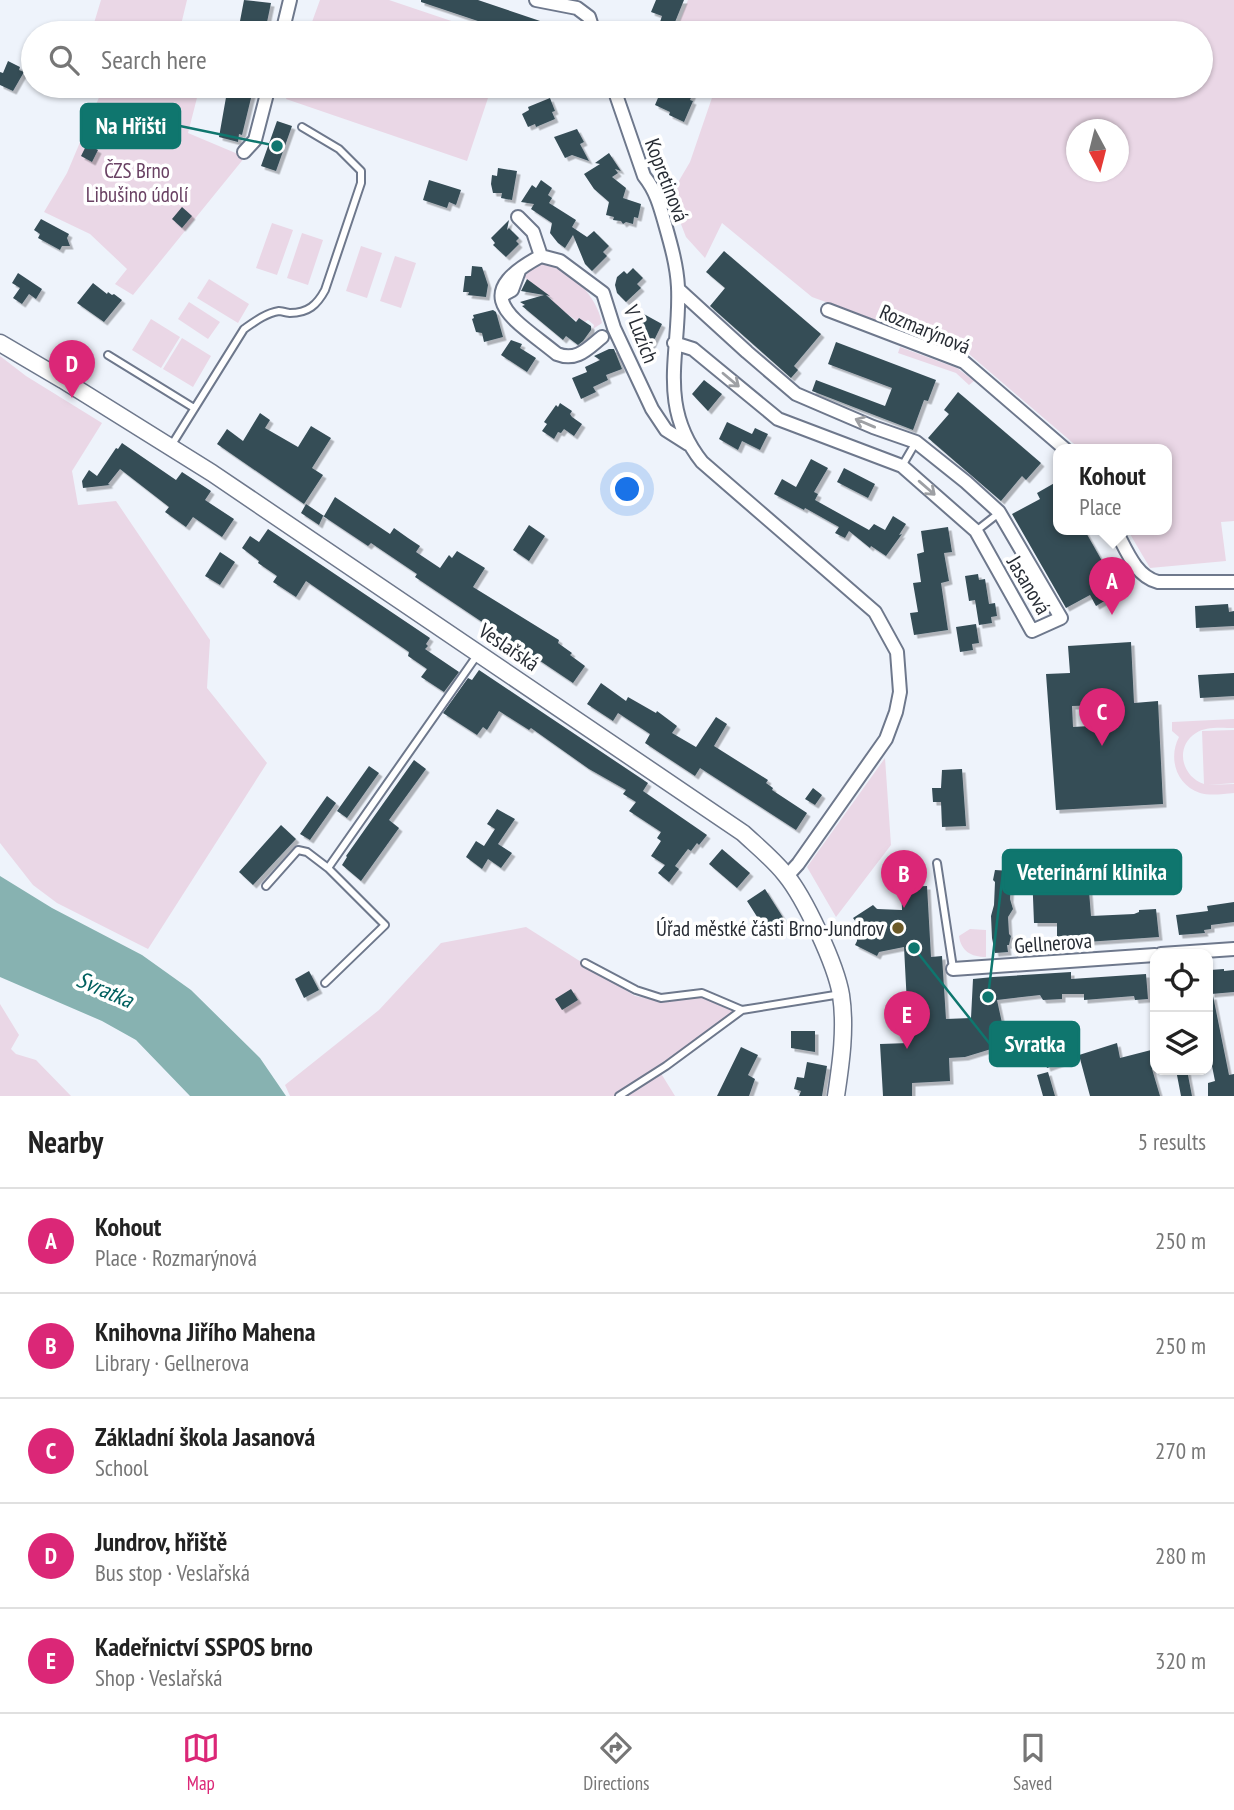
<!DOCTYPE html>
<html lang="en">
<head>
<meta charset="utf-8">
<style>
	body { margin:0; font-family:"PT Sans Narrow",sans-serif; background:#f6f6f6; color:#222 }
	.controls { position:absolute; right:21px; bottom:21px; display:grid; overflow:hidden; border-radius:14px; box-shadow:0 2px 5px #0004 }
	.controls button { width:63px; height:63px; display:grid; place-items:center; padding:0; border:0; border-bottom:2px solid #e0e0e0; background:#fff; color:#222; font:35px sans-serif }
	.compass { position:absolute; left:1066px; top:119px; width:63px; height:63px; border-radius:50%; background:#fff; box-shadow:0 2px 5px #0004; rotate:173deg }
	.you { position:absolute; left:628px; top:490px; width:24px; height:24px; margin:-18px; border:5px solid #fff; border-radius:50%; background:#1a73e8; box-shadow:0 0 0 10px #1a73e833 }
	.badge { display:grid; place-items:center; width:46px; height:46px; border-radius:50%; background:#db2777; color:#fff; font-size:23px; font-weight:700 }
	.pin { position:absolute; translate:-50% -58px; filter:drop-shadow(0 2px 4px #0008) }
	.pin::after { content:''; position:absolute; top:37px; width:24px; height:21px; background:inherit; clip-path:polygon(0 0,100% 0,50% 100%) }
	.popup { position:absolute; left:1053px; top:444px; width:119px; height:91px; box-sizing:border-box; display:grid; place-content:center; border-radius:14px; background:#fff; filter:drop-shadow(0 2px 5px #0005); font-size:23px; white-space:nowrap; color:#767676 }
	.popup b { font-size:26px; color:#222 }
	.popup::after { content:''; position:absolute; left:50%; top:100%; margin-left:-14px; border:14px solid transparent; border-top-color:#fff }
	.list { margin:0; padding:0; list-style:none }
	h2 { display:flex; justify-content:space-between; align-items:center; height:91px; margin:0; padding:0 28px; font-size:30px }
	h2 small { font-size:23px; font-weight:400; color:#767676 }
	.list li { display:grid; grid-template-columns:46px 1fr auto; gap:21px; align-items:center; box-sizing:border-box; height:105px; padding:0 28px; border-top:2px solid #e0e0e0 }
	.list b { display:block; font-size:26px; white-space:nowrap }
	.list p { margin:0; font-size:23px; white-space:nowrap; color:#767676 }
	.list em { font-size:23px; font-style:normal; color:#767676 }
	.icon { flex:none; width:38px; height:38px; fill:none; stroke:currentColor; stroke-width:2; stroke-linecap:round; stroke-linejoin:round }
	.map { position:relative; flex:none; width:1234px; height:1096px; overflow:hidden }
	.search { position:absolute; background:#fff; box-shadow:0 2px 5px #0004; left:21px; right:21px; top:21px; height:77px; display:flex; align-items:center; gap:18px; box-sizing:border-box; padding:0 24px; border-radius:38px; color:#767676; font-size:26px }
	.sheet { height:616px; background:#fff }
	nav { display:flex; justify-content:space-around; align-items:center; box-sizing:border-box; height:98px; border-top:2px solid #e0e0e0; background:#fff; font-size:19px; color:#767676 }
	nav a { display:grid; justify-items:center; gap:4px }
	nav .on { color:#db2777 }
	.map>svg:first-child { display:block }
	.green { fill:#ead7e6; fill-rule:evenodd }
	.water { fill:#87b2b1 }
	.building { fill:#364d57; fill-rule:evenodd; filter:url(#shadow) }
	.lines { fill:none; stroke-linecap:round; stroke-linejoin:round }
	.service-casing { stroke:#6e788c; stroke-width:10 }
	.minor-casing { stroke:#6e788c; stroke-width:16 }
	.tertiary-casing { stroke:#6e788c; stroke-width:19 }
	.service { stroke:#fff; stroke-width:6 }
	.minor { stroke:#fff; stroke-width:12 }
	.tertiary { stroke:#fff; stroke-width:16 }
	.oneway { stroke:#9ea0a4 }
	.poi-dot { fill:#6c5a28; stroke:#fff; stroke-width:2.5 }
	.labels { text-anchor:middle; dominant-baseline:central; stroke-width:7; stroke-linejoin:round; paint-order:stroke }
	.park-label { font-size:21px; fill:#694163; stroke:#fff }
	.street-label { font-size:21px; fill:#272c34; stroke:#fff }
	.poi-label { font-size:21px; fill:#272c34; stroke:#fff; text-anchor:end }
	.water-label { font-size:23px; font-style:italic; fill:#005f5e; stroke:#fff }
	.leader { fill:none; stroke:#0f766e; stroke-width:2.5 }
	.callout-dot { fill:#0f766e; stroke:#fff; stroke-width:2.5 }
	.callout { fill:#0f766e; stroke:#0f766e; stroke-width:2.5 }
	.callout-label { font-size:23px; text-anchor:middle; font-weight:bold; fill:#fff }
</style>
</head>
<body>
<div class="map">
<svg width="1234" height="1096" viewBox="0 0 1234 1096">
	<defs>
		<filter id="shadow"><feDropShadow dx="3.5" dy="3.5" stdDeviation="0" flood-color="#0004"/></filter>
	</defs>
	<rect width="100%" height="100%" fill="#eef3fb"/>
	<path class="green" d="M101 0H187L179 33H91Z
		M320 0H389L487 33H308Z
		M688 0H1234V521L1221 522 1226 561 1150 568 1127 529H1166V449H1080L969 354 812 297 722 223 705 258 686 237 670 196 690 162 716 86H1201V33H675ZM1076 130H1118V172H1076Z
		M98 86H200L188 133 245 157 133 295 115 284 127 269 90 234 44 212 67 173 103 88Z
		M290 86H492L467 161 286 99Z
		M272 223 293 230 277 275 256 268Z
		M302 233 323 240 308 285 287 278Z
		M361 246 382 253 367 298 346 291Z
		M395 256 416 263 401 308 380 301Z
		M546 263C573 274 596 294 602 323L593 329 594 325 588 320 585 322 579 318 577 321 550 302 552 299 524 277 534 266Z
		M209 279 249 304 238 323 197 298Z
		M189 302 220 322 208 339 178 319Z
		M151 319 180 337 161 368 132 350Z
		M182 338 211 356 193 387 163 369Z
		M900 347 957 368 974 381 969 385 956 373 898 353Z
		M0 356 26 376 102 423 72 471 78 505 116 501 210 640 207 688 267 763 148 949 57 903 33 885 0 843Z
		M1234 719V728C1222 728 1206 726 1196 733 1174 747 1182 777 1204 784L1202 731 1234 730V783L1208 785 1234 784V793C1223 794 1210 796 1200 793 1176 785 1168 758 1179 737L1172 731V722Z
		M885 758 891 845 836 917 807 867Z
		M526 927 635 996 661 1001 701 996 736 1012 657 1067 675 1096H290L285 1085 379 1010 441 943Z
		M970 929 986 930V957C971 957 961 951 959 936Z
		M0 1004 19 1035 11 1049 16 1054 36 1060 71 1096H0Z"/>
	<path class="water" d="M0 876 52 908 142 955 191 990 260 1058 286 1096H190L136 1040 102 1021 0 977Z"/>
	<path class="building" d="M244 0 271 3 266 27 240 21Z
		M421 0H478L549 24 545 33H514L421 2Z
		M656 0H684L673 27 660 22 662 16 651 12Z
		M8 61 20 67 19 70 24 72 13 91 0 85V72L3 73Z
		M228 86H250L248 93 252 94 242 135 239 134 238 142 219 137Z
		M663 86H675L693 93 690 100 693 101 684 122 669 115 670 112 655 105Z
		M550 98 555 111 552 112 555 119 536 127 535 124 528 127 522 114 529 110 528 107Z
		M277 121 292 126 276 171 261 166Z
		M577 129 584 142 580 144 589 161 572 155 565 158 554 137Z
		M87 144 98 150 92 162 81 156Z
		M609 153 621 171 615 169 618 173 612 177 626 188 623 198 641 204 638 218 634 217 633 224 626 222 623 224 621 221 613 220 614 217 606 215 609 202 594 189 584 174 600 164 595 163Z
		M498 168 517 171 512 200 501 198 502 193H493L491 184 492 175 497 176Z
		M429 180 461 190 456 205 449 202 447 208 423 200Z
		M541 180 552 188 548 195 552 198 549 203 576 220 572 227 587 237 594 231 609 246 603 252 607 256 592 271 585 264 573 235 565 248 558 243 550 233 552 223 531 209 534 204 521 202 532 185 536 188Z
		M182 207 192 216 182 228 172 219Z
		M41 219 69 234 67 238 70 246H62L60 250 38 238 40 234 34 230Z
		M509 220 507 230 509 228 519 238 516 241 519 244 506 257 493 245 495 243 491 238Z
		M724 251 821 334 794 366 798 370 791 378 710 306 725 288 706 272Z
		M472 266 482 267 488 285 486 297 468 295 469 292H463L465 276H471Z
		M633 268 643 278 637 284 641 288 626 302 617 293 615 285 617 277 624 271 627 274Z
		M18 273 42 289 36 299 29 294 22 304 13 298 20 288 12 283Z
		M527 279 550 296 546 295 576 322 579 318 591 326V330L583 341 578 345 566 336 563 340 522 306 525 305 520 302 544 295 521 291Z
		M93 283 107 294 108 292 112 295 114 294 122 300 104 322 77 303Z
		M493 310 496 312 503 337 484 342 482 333 476 332 472 319 474 318 473 315Z
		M642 313 662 324 644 361 635 347 642 335 633 330Z
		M511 340 522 344 520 348 536 358 527 372 501 355Z
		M836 342 936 380 928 401 924 400 913 430 812 391 816 380 885 406 892 388 828 364Z
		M609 349H614L622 369 606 375 608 380 593 387 596 392 581 399 572 378 587 372 585 367 600 360 594 356Z
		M704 380 722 394 708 411 692 394Z
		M958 392 1041 463 1026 480 1022 476 1001 501 928 438 949 414 944 410Z
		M560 403 572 411 570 414 572 417 582 424 574 436 564 429 561 433 558 432 554 439 542 431 547 424 544 422 556 405 558 407Z
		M260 413 270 420 265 428 298 447 311 426 331 438 312 468 323 475 304 504 217 444 227 429 243 441Z
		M727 422 752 434 755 428 768 434 760 450 742 441 738 450 719 439Z
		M122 443 176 480 182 472 211 491 205 500 234 519 222 537 193 517 186 527 165 512 169 507 120 469 108 484 110 485 83 488 82 481 89 470 97 476 116 448 118 449Z
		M811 459 828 468 814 492 818 494 815 500 869 530 874 524 885 530 893 516 906 524 899 535 902 534 886 556 871 546 870 548 849 531 845 538 835 533 839 527 805 508 804 510 774 494 782 479 796 487Z
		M844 468 875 484 868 498 837 482Z
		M1058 481V529H1084L1110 575 1115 572 1125 589 1096 606 1090 595 1066 608 1012 514 1040 499 1037 493Z
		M335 497 390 534 394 528 408 538 420 546 416 552 440 568 449 555 452 558 457 551 485 568 473 587 559 640 558 643 572 653 570 655 585 666 573 683 415 577 417 574 371 543 368 546 323 516 319 525 301 513 306 504 324 516Z
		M529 525 545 536 529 561 513 550Z
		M948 527 952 552 944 553 949 581 941 583 948 630 914 635 910 613 918 612 913 583 921 582 917 554 924 552 921 531Z
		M268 529 430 638 426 644 428 646 425 649 459 672 444 692 421 677 427 669 408 656 409 652 306 581 296 597 273 582 277 576 258 563 259 561 242 548 250 536 259 542Z
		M220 552 235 562 220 585 205 576Z
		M978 574 979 580 985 579 989 604 995 603 997 616 991 617 992 623 979 625 975 600 969 601 965 576Z
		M1228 604 1229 612 1234 611V626L1196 628 1195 606Z
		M976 624 979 643 972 644 973 650 960 652 956 627Z
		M1131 642 1134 703 1158 701 1163 804 1056 810 1046 674 1070 673 1068 646ZM1105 705 1106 725 1073 727 1072 706Z
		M479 670 648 783 643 791 707 835 699 845 697 843 691 851 688 849 675 866 679 869 669 882 658 873 665 865 651 856 661 841 657 838 661 832 629 811 636 802 623 794 626 790 589 769 531 728 529 730 499 711 487 730 483 727 477 735 443 713 468 678 472 680Z
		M1234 673V696L1200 698 1198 675Z
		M601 683 626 701 628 697 656 713 657 711 677 726 672 733 696 747 716 717 727 724 714 746 768 780 766 783 773 788 772 790 807 813 796 830 700 768 695 776 660 753 645 743 650 734 618 713 613 721 587 704Z
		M414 760 426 769 389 820 399 828 361 881 342 865 347 857 346 856Z
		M369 766 379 773 347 818 337 811Z
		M962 769 966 826 942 827 941 802H933L932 788H941L942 770Z
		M813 788 822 795 815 805 805 799Z
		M327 796 336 803 310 840 300 834Z
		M497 809 515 819 498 844 512 853 501 868 488 859 482 869 466 857 476 841 484 846 495 829 487 824Z
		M281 825 296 839 253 885 239 872Z
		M722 849 750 873 737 888 709 864Z
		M995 870 1011 871 1013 880 1011 882 1010 899 1013 909 1008 917 1009 934 1011 936 1009 945H1007L1008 952 995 953 992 938 991 916 994 905 995 882 993 880Z
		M1032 872H1053V882H1069V892L1089 891 1091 916 1134 914 1139 912V910L1156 909 1159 937 1057 944V923H1034Z
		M927 886 931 957 942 956 946 1019 971 1018 973 979 993 977 1071 972V979L1146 974 1148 999 1135 1000 1134 996 1084 1000V994H1062V999L1043 1000 1040 995 997 1000 1002 1023 996 1024 1001 1046 965 1057 949 1058 950 1081 912 1083V1096H883L880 1044 909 1043 904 947 879 952 877 956 855 945 857 941 856 922 853 918 873 905 877 909 902 910 901 887Z
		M765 889 784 919 766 931 747 901Z
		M1234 902V922L1211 925V929L1204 930 1205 933 1179 935 1176 915 1208 911 1207 906Z
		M1224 969V971L1234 970V992L1211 994 1210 970Z
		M309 971 319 990 304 998 295 979Z
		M571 989 578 1000 562 1010 555 999Z
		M1213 996 1229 1075 1234 1074V1096H1208V1083L1215 1081 1211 1061 1208 1062V997Z
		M791 1031H815V1052L791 1048Z
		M1117 1043 1120 1058 1155 1049V1068L1152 1069 1160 1096H1090L1079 1055Z
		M741 1047 758 1055 748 1075 755 1079 749 1096H717Z
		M1057 1048 1061 1063 1047 1068 1042 1053Z
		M807 1062 827 1066 822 1096H799L801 1091 794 1089 797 1077 804 1078Z
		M1176 1070H1187L1192 1096H1181Z
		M1048 1072 1055 1096H1043L1037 1075Z"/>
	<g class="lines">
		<g class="service-casing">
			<path id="service" d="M108 355 194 408
				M171 446 244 329C254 322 266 313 279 311 280 311 289 313 290 313 308 313 317 305 325 290L361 183V171L339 149 302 127
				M902 466 916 442
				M976 531 999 513
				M937 863 953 968
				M266 886 298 850 307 852 328 868
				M585 963 636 990 661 998 702 993 742 1010
				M325 983 385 925 328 868 478 654
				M619 1096 666 1066 742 1010 841 994"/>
		</g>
		<g class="minor-casing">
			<path id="minor" d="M536 0 577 8 589 17 594 33
				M282 33 290 0
				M613 86 644 176C656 191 660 206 665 224 671 245 677 266 678 287 681 352 656 404 702 462L875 612 897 652 900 692 896 712 886 739 798 864 787 876
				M244 152 255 140 269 86
				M518 217 533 232 541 256
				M503 295 512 290 519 271
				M828 310 964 362 1065 449
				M602 337C588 348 577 362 557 354 513 318 466 296 541 256L560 261 603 293 614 328 652 409 666 430 688 444
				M674 343 693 349 778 419 902 466 976 531 1032 631 1061 618 999 512 966 482 916 442 873 427 796 394 747 352 678 289
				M1115 529C1126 549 1135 576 1158 582H1234
				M1161 954 1234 949
				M953 969 1155 955"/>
		</g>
		<g class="tertiary-casing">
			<path id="tertiary" d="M0 343 63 380 212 473 743 833C757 846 773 859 785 874 805 898 836 965 841 995 846 1028 841 1063 836 1096"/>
		</g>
		<use href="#service" class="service"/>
		<use href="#minor" class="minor"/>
		<use href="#tertiary" class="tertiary"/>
	</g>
	<defs><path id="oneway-shaft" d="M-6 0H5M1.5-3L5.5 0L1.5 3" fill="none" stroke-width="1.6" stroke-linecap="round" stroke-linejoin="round" transform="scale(1.75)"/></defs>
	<g class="oneway">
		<use href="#oneway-shaft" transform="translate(731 380) rotate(40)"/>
		<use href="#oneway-shaft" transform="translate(865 423) rotate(-157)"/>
		<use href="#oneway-shaft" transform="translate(927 488) rotate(41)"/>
	</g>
	<circle class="poi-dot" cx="898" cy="928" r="7"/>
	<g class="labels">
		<g class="park-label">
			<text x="137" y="170">ČZS Brno<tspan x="137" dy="24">Libušino údolí</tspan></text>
		</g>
		<g class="street-label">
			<text transform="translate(667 180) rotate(69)">Kopretinová</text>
			<text transform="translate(925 329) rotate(23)">Rozmarýnová</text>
			<text transform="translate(641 334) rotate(69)">V Luzích</text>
			<text transform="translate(1029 585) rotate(59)">Jasanová</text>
			<text transform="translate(509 647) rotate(34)">Veslařská</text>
			<text transform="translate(1053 943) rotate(-4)">Gellnerova</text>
		</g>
		<g class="poi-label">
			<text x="884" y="928">Úřad městké části Brno-Jundrov</text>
		</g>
		<g class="water-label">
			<text transform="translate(105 989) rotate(23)">Svratka</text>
		</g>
	</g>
	<path class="leader" d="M277 146L180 126M988 997L1003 872M914 948L990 1044"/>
	<g class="callout-dot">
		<circle cx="277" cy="146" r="7"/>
		<circle cx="988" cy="997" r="7"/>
		<circle cx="914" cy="948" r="7"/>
	</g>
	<g class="callout">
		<rect x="81" y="104" width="99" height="44" rx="7"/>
		<rect x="1003" y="850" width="178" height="44" rx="7"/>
		<rect x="990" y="1022" width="89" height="44" rx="7"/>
	</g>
	<g class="callout-label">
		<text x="131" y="134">Na Hřišti</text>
		<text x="1092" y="880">Veterinární klinika</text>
		<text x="1035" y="1052">Svratka</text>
	</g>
</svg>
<div class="controls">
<button><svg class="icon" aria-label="locate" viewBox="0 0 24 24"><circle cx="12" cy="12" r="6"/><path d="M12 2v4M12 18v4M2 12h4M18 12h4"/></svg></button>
<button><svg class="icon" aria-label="layers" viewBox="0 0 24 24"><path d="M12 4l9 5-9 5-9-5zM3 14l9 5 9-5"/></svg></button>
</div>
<svg class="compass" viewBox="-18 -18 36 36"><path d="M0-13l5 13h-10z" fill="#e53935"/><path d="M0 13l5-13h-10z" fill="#767676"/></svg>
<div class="you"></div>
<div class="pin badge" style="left:1112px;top:615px">A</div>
<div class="popup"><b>Kohout</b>Place</div>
<div class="pin badge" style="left:904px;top:908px">B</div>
<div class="pin badge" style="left:1102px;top:746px">C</div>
<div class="pin badge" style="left:72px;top:398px">D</div>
<div class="pin badge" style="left:907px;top:1049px">E</div>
<div class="search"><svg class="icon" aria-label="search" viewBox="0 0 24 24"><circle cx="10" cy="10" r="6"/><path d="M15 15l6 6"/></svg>Search here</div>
</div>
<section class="sheet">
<h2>Nearby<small>5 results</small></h2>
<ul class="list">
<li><span class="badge">A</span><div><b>Kohout</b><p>Place · Rozmarýnová</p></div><em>250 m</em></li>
<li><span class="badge">B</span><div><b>Knihovna Jiřího Mahena</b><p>Library · Gellnerova</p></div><em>250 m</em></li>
<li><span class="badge">C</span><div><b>Základní škola Jasanová</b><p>School</p></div><em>270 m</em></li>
<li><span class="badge">D</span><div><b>Jundrov, hřiště</b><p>Bus stop · Veslařská</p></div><em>280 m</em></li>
<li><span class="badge">E</span><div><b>Kadeřnictví SSPOS brno</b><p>Shop · Veslařská</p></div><em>320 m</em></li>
</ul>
</section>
<nav>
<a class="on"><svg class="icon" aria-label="map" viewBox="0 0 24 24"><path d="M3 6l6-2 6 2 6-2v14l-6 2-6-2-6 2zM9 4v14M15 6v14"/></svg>Map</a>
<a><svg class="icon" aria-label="directions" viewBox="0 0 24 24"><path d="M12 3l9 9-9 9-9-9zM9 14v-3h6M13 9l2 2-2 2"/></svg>Directions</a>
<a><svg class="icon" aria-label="saved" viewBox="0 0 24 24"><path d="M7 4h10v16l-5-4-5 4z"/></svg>Saved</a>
</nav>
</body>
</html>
